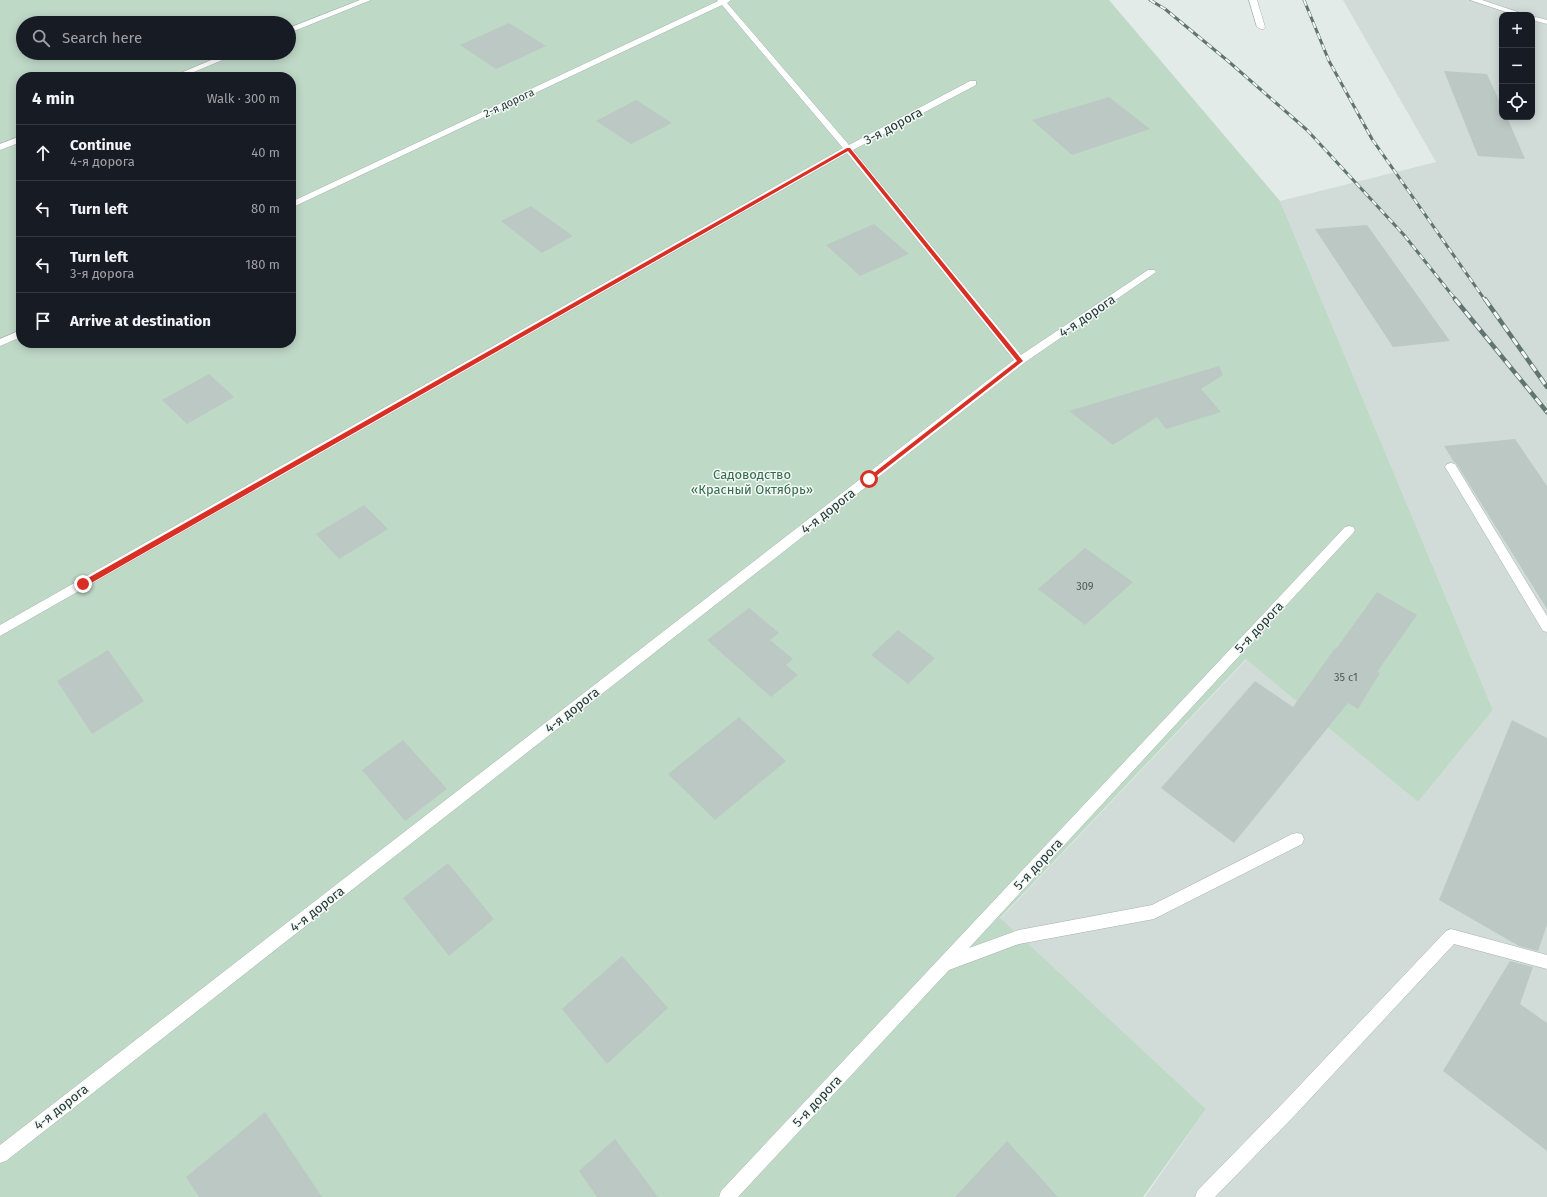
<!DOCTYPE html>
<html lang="en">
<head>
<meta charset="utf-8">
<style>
	body { margin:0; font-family:"Fira Sans",sans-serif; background:#242831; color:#f1f3f6 }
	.controls { position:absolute; right:12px; top:12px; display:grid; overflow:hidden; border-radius:8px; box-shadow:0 2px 10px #0003 }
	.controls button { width:36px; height:36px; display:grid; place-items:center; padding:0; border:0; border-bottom:1px solid #363941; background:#171b24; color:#f1f3f6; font:20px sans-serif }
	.stop { position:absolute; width:12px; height:12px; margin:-9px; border:3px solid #d93025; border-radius:50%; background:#fff }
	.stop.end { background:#d93025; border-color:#fff; box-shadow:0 1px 4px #0008 }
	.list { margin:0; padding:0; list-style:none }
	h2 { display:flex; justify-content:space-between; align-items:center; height:52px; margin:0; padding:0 16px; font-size:17px }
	h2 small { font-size:13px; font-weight:400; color:#9ea1a6 }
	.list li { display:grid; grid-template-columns:26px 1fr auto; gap:12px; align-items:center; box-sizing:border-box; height:56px; padding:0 16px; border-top:1px solid #363941 }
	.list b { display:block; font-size:15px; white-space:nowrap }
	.list p { margin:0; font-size:13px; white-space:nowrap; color:#9ea1a6 }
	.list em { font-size:13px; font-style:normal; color:#9ea1a6 }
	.icon { flex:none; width:22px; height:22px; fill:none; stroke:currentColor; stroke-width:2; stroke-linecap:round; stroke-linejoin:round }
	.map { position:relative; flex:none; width:1547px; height:1197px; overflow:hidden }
	.search { position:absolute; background:#171b24; box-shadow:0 2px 10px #0003; left:16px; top:16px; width:280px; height:44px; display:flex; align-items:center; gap:10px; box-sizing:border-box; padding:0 14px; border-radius:22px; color:#9ea1a6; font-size:15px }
	.panel { position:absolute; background:#171b24; box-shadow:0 2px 10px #0003; left:16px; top:72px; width:280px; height:276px; border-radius:16px }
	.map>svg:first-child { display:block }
	.built { fill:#d1dbd7; fill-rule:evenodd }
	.green { fill:#bfd9c7; fill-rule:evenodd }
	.building { fill:#bcc8c4 }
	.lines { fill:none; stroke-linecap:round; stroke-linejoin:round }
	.lane-casing { stroke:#a6b2af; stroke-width:1 }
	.lane { fill:#fff; fill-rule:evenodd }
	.rail-far1-casing { stroke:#607570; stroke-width:3 }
	.rail-casing { stroke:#607570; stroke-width:4.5 }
	.rail-far1 { stroke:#f3f8f6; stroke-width:2; stroke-dasharray:6; stroke-linecap:butt }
	.rail { stroke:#f3f8f6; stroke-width:3; stroke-dasharray:8; stroke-linecap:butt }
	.route { fill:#d93025 }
	.labels { text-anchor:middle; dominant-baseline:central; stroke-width:3; stroke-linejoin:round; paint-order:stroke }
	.far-street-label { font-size:11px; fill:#253a35; stroke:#f3f8f6 }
	.number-label { font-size:11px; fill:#4b5e59 }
	.street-label { font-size:13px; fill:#253a35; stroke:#f3f8f6 }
	.park-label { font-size:13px; fill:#346c4b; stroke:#f3f8f6 }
</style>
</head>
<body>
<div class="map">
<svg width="1547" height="1197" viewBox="0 0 1547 1197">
	<rect width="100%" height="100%" fill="#e3ebe8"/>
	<path class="built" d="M1343 0H1547V1197H1145L1206 1109 1000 919 1247 659 1418 802 1493 710 1280 201 1436 162ZM1502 15H1532V117H1502Z"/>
	<path class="green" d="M0 0H1109L1280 201 1493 710 1418 802 1246 659 1000 918 1206 1109 1143 1197H0ZM23 23H289V53H23ZM21 77H291V343H21Z"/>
	<path class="building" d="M509 23 546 46 496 69 460 45Z
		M1444 71 1487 74 1502 107V117H1507L1525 159 1478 156Z
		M1109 97 1150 129 1072 155 1032 120Z
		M636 100 672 123 631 144 596 121Z
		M531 206 573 236 542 253 501 221Z
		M874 224 909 254 860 276 826 245Z
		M1367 225 1450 341 1393 347 1315 229Z
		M1219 366 1223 375 1201 389 1221 412 1166 429 1157 417 1113 445 1069 411Z
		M209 374 234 397 187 424 162 400Z
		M1515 439 1547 486V609L1456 463 1454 462 1444 446Z
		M364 505 388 529 339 559 316 534Z
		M1085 548 1133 582 1085 625 1038 589Z
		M1377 592 1417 615 1377 672 1380 673 1358 709 1348 703 1234 843 1161 788 1255 681 1293 707 1335 648 1336 649Z
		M749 608 779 633 770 640 793 659 786 665 798 675 771 697 707 640Z
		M898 630 935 658 908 684 871 655Z
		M108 650 144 701 92 734 57 681Z
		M739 717 786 761 715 820 668 774Z
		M1512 720 1547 738V925L1538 951 1519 946 1439 900Z
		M403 740 447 789 405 821 362 770Z
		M448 863 494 919 449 956 403 898Z
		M622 956 668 1008 607 1064 562 1009Z
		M1510 961 1533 967 1520 1004 1547 1023V1151L1443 1071Z
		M265 1112 322 1197H199L186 1177Z
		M615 1139 658 1197H597L579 1171Z
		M1007 1141 1058 1197H955Z"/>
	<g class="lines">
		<g class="lane-casing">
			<path id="lane" d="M360 0H371L289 33V28Z
				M717 0H731L727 3 849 145 970 81H976V85L853 150 1021 355 1148 270H1154L1156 272 1024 363 6 1161 0 1163V1145L1014 360 847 153 0 636V625L843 148 722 5 291 208V202L718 1Z
				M1249 0H1257L1265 27 1264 29H1261L1257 27Z
				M1470 0H1482L1527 15H1515Z
				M1532 16 1547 20V24L1532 20Z
				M228 53H239L182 77H171Z
				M21 136V142L0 150V144Z
				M21 330V337L0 346V339Z
				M1451 463 1455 464 1547 616V632L1543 631 1447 470 1445 467 1447 464Z
				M1349 526 1353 527 1355 530 1353 533 969 948 1019 930 1152 905 1292 834 1297 833 1302 834 1304 839 1302 844 1154 919 1019 944 949 970 738 1197H719L721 1191 1345 527Z
				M1451 929 1547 955V969L1454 944 1296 1114 1215 1197H1195L1197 1191 1284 1102 1446 931Z"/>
		</g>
		<use href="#lane" class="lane"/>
		<g class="rail-far1-casing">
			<path id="rail-far1" d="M1150 0 1165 9 1228 61 1307 130 1404 235 1456 300
				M1304 0 1329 61 1372 139 1485 300"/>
		</g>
		<g class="rail-casing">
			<path id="rail" d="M1455 299 1547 412
				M1485 299 1547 387"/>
		</g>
		<use href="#rail-far1" class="rail-far1"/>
		<use href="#rail" class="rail"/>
	</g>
	<path class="route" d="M847 148H850L1023 361 871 480 869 481 866 479 1017 361 848 151 86 586H81V582Z"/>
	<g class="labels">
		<g class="far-street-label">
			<text transform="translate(509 103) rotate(-25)">2-я дорога</text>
		</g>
		<g class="number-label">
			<text x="1085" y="586">309</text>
			<text x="1346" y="677">35 с1</text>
		</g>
		<g class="street-label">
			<text transform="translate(893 126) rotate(-28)">3-я дорога</text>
			<text transform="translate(1087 316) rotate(-34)">4-я дорога</text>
			<text transform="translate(828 511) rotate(-38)">4-я дорога</text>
			<text transform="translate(1259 627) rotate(-47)">5-я дорога</text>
			<text transform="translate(572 710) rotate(-38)">4-я дорога</text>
			<text transform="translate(1038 864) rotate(-47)">5-я дорога</text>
			<text transform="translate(317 909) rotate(-38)">4-я дорога</text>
			<text transform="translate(817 1101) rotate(-47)">5-я дорога</text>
			<text transform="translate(61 1107) rotate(-38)">4-я дорога</text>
		</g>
		<g class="park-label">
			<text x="752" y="474">Садоводство<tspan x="752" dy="15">«Красный Октябрь»</tspan></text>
		</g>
	</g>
</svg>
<div class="controls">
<button>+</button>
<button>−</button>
<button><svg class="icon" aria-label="locate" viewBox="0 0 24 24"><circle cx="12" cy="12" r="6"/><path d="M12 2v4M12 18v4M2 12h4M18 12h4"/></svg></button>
</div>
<div class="stop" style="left:869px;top:479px"></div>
<div class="stop end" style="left:83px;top:584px"></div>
<div class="search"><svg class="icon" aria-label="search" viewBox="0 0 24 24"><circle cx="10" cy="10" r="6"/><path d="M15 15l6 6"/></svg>Search here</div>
<section class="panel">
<h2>4 min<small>Walk · 300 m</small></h2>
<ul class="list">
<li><svg class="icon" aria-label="ahead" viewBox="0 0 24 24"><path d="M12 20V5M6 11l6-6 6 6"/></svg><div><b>Continue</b><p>4-я дорога</p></div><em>40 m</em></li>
<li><svg class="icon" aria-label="left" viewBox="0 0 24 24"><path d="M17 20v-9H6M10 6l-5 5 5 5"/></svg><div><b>Turn left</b></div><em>80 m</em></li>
<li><svg class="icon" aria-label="left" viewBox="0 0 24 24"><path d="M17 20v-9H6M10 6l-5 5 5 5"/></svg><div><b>Turn left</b><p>3-я дорога</p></div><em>180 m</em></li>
<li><svg class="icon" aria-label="arrive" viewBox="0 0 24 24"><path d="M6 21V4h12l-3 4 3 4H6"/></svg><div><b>Arrive at destination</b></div></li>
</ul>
</section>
</div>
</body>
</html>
